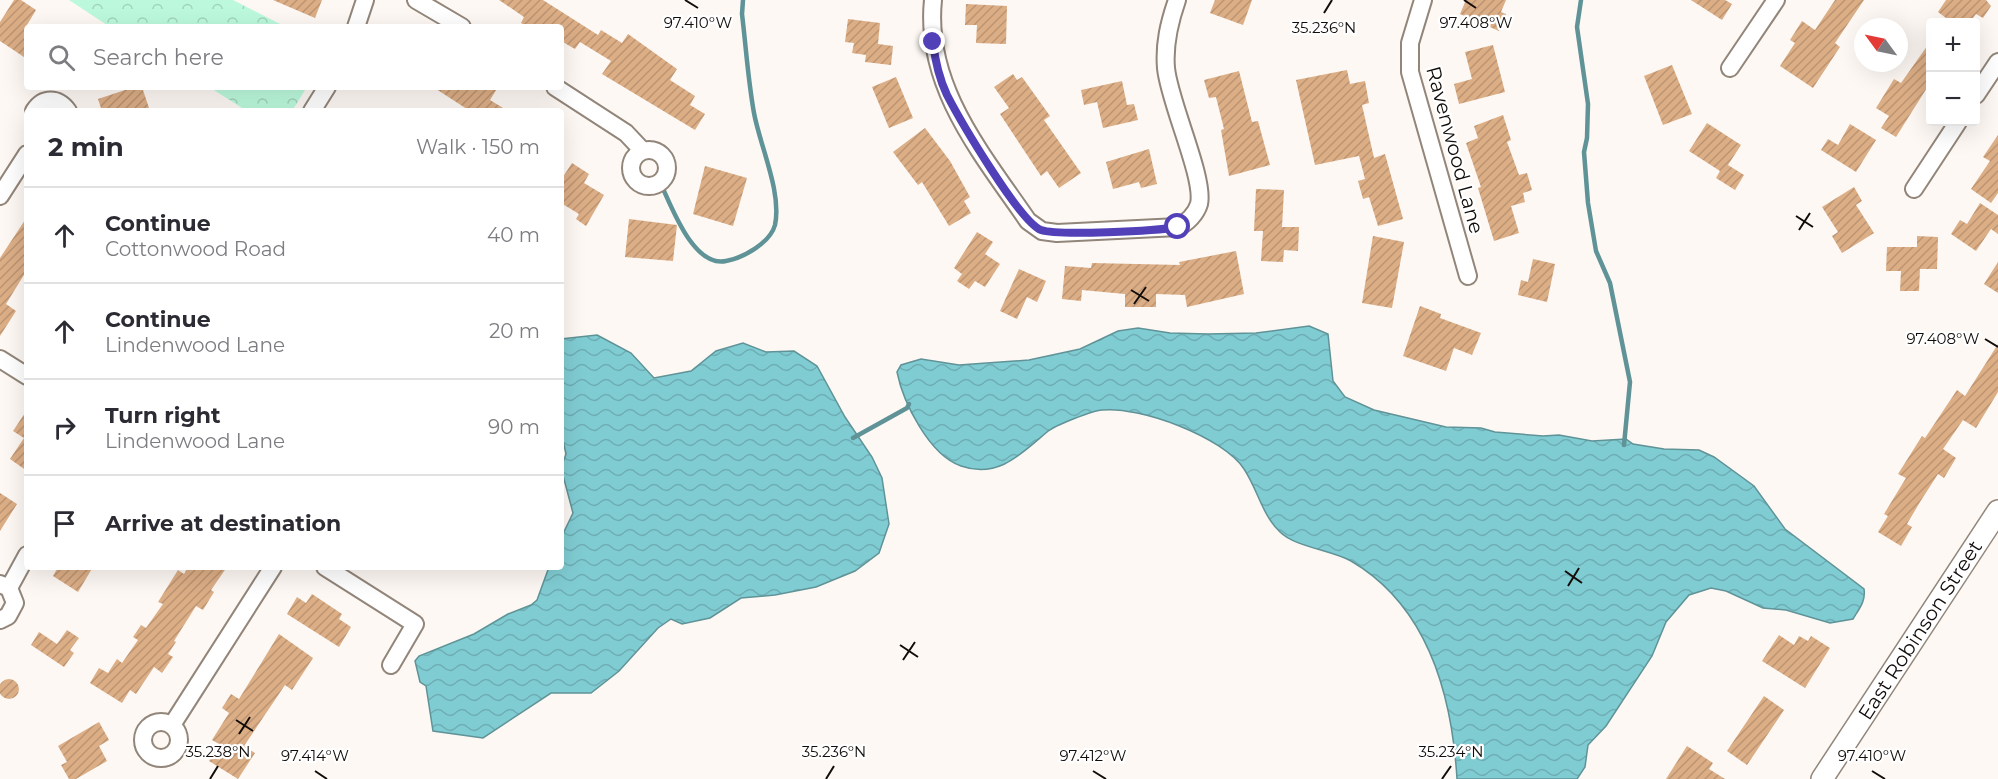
<!DOCTYPE html>
<html lang="en">
<head>
<meta charset="utf-8">
<style>
	body { margin:0; font-family:Montserrat,sans-serif; background:#f7f7f7; color:#2b2b33 }
	.controls { position:absolute; right:18px; top:18px; display:grid; overflow:hidden; border-radius:6px; box-shadow:0 6px 24px #0002 }
	.controls button { width:54px; height:54px; display:grid; place-items:center; padding:0; border:0; border-bottom:2px solid #e1e1e2; background:#fff; color:#2b2b33; font:30px sans-serif }
	.compass { position:absolute; left:1854px; top:18px; width:54px; height:54px; border-radius:50%; background:#fff; box-shadow:0 6px 24px #0002; rotate:303deg }
	.stop { position:absolute; width:18px; height:18px; margin:-14px; border:4px solid #5140b7; border-radius:50%; background:#fff }
	.stop.end { background:#5140b7; border-color:#fff; box-shadow:0 2px 6px #0008 }
	.list { margin:0; padding:0; list-style:none }
	h2 { display:flex; justify-content:space-between; align-items:center; height:78px; margin:0; padding:0 24px; font-size:26px }
	h2 small { font-size:20px; font-weight:400; color:#7c7c81 }
	.list li { display:grid; grid-template-columns:39px 1fr auto; gap:18px; align-items:center; box-sizing:border-box; height:96px; padding:0 24px; border-top:2px solid #e1e1e2 }
	.list b { display:block; font-size:22px; white-space:nowrap }
	.list p { margin:0; font-size:20px; white-space:nowrap; color:#7c7c81 }
	.list em { font-size:20px; font-style:normal; color:#7c7c81 }
	.icon { flex:none; width:33px; height:33px; fill:none; stroke:currentColor; stroke-width:2; stroke-linecap:round; stroke-linejoin:round }
	.map { position:relative; flex:none; width:1998px; height:779px; overflow:hidden }
	.search { position:absolute; background:#fff; box-shadow:0 6px 24px #0002; left:24px; top:24px; width:540px; height:66px; display:flex; align-items:center; gap:15px; box-sizing:border-box; padding:0 21px; border-radius:6px; color:#7c7c81; font-size:22px }
	.panel { position:absolute; background:#fff; box-shadow:0 6px 24px #0002; left:24px; top:108px; width:540px; height:462px; border-radius:6px }
	.map>svg:first-child { display:block }
	.park { fill:url(#park-crowns) }
	.water { fill:url(#water-waves); stroke:#5f9397; stroke-width:1.5 }
	.lines { fill:none; stroke-linecap:round; stroke-linejoin:round }
	.stream { stroke:#5f9397; stroke-width:4.5 }
	.building { fill:url(#building-hatch) }
	.minor-casing { stroke:#92857a; stroke-width:20 }
	.tertiary-casing { stroke:#92857a; stroke-width:24 }
	.minor { stroke:#fff; stroke-width:16 }
	.tertiary { stroke:#fff; stroke-width:21 }
	.route { stroke:#5140b7; stroke-width:8 }
	.ticks { fill:none; stroke:#120d0a; stroke-width:2 }
	.labels { text-anchor:middle; dominant-baseline:central; stroke-width:4.5; stroke-linejoin:round; paint-order:stroke }
	.street-label { font-size:20px; fill:#120d0a; stroke:#fff }
	.ticks-label { font-size:15px; text-anchor:middle; fill:#120d0a; stroke:#fff; stroke-width:4.5; stroke-linejoin:round; paint-order:stroke }
</style>
</head>
<body>
<div class="map">
<svg width="1998" height="779" viewBox="0 0 1998 779">
	<defs>
		<pattern id="park-crowns" width="20" height="18" patternUnits="userSpaceOnUse" patternTransform="scale(1.5)"><rect width="20" height="18" fill="#bcf9dc"/><path d="M2 6a3 3 0 1 1 6 0M12 15a3 3 0 1 1 6 0" fill="none" stroke="#a1d4bb"/></pattern>
		<pattern id="water-waves" width="16" height="10" patternUnits="userSpaceOnUse" patternTransform="scale(1.5)"><rect width="16" height="10" fill="#80ccd3"/><path d="M0 5q4-4 8 0t8 0" fill="none" stroke="#6eaeb4"/></pattern>
		<pattern id="building-hatch" width="6" height="6" patternUnits="userSpaceOnUse" patternTransform="scale(1.5)"><rect width="6" height="6" fill="#dcae86"/><path d="M-1 1l2-2M0 6l6-6M5 7l2-2" fill="none" stroke="#bc9472"/></pattern>
	</defs>
	<rect width="100%" height="100%" fill="#fdf8f3"/>
	<path class="park" d="M69 0H233L286 27H110Z
		M209 87H307L292 111H247Z"/>
	<path class="water" d="M1309 326 1328 334 1333 381 1345 397 1374 410 1446 427 1481 428 1495 432 1543 436 1559 435 1592 441 1626 439 1633 444 1664 449 1699 450 1714 457 1754 486 1785 529 1864 589C1866 601 1859 609 1853 619L1830 623 1786 610 1763 608 1726 591 1711 588 1689 595 1666 622 1652 656 1606 726 1588 745 1585 767 1577 779H1457C1452 695 1428 606 1351 561 1331 550 1295 547 1280 532 1262 515 1258 490 1244 469 1223 437 1140 406 1102 410 1092 411 1055 425 1047 432 1021 454 998 479 961 466 929 455 903 402 897 372L901 365 921 359 959 365 1029 360 1080 349 1118 331 1138 328 1170 333 1208 334 1256 333Z
		M597 335 631 353 654 378 691 371 716 351 743 343 766 352 794 351 817 366 845 417 872 457 882 478 889 524 879 553 855 571 816 587 775 595 741 598 710 618 682 624 671 619 658 628 619 671 591 693H551L483 738 433 731 426 686 420 682 415 661 419 656 474 634 508 614 531 605 537 600 549 567H561V538L573 513 561 468 566 454 561 431V339Z"/>
	<g class="lines">
		<path class="stream" d="M1581 0 1577 27 1588 104 1587 138 1584 152 1588 203 1596 251 1610 283 1630 382 1624 445
			M660 182C671 205 693 268 726 261 743 258 770 243 775 225 782 192 760 146 754 113 748 80 746 47 742 14L743 0
			M853 438 907 408 909 404"/>
	</g>
	<path class="building" d="M14 0H21L36 10 27 25V59L0 41V22Z
		M273 0H322L315 18Z
		M499 0H543L598 35 601 30 622 43 628 34 677 69 670 80 695 96 690 105 705 114 695 130 602 74 611 61 580 42 575 49 561 41V27H528L521 23 524 17Z
		M1215 0H1252L1243 25 1210 13Z
		M1466 0H1506L1501 12 1506 14 1499 31 1460 14Z
		M1691 0H1725L1732 4 1722 20Z
		M1835 0H1864L1835 43 1840 47 1813 88 1780 66 1795 43 1790 40 1802 21 1815 30Z
		M1946 0H1986L1991 6 1983 18 1976 14 1970 22H1943L1946 18 1938 12Z
		M966 4 1007 6 1006 44 976 43 977 25H965Z
		M848 19 880 23 878 44 893 46 891 65 865 62 866 55 852 53 854 43 845 42Z
		M1930 42V83L1896 137 1881 128 1889 116 1876 108 1894 79 1901 83Z
		M1493 45 1505 92 1459 104 1454 84 1472 79 1465 52Z
		M1672 65 1692 114 1663 125 1644 76Z
		M1347 70 1350 84 1365 81 1369 103 1362 105 1374 158 1385 154 1403 219 1378 226 1369 197 1363 199 1358 181 1365 179 1359 156 1315 165 1296 80Z
		M1239 71 1252 122 1258 121 1270 165 1229 176 1221 130 1224 129 1216 97 1209 98 1204 80Z
		M1013 74 1017 80 1022 77 1050 116 1044 120 1081 173 1059 188 1047 171 1041 176 1000 114 1009 108 994 87Z
		M896 77 913 118 889 128 872 87Z
		M1122 81 1127 105 1134 104 1138 120 1103 128 1097 102 1084 105 1081 90Z
		M134 87H142L150 111H102L98 99Z
		M433 87H498L490 100 508 111H470Z
		M1503 115 1511 140 1507 142 1519 175 1527 173 1532 190 1523 193 1525 202 1511 206 1519 233 1494 241 1478 188 1481 187 1466 143 1478 138 1474 126Z
		M1707 123 1741 145 1728 165 1744 175 1735 190 1716 178 1720 171 1689 151Z
		M1850 124 1876 140 1856 172 1821 150 1828 139 1838 145Z
		M925 128 950 161 970 197 964 201 971 213 949 226 922 182 918 185 893 152Z
		M1998 135V193L1991 203 1971 189 1990 161 1983 157Z
		M1149 149 1157 184 1141 188 1139 182 1113 189 1106 162Z
		M572 163 589 174 584 183 604 195 586 226 576 219 579 214 561 203V180Z
		M705 166 747 178 733 226 693 214Z
		M1854 187 1862 201 1856 205 1874 233 1842 253 1832 236 1838 232 1822 207Z
		M1256 189 1284 190 1282 227H1299L1298 251 1284 250 1283 262 1261 261 1263 231H1254Z
		M1980 203 1998 215V234L1991 229 1976 251 1951 234 1960 220 1967 224Z
		M27 217V270L6 304 16 311 0 336V258Z
		M629 219 677 225 673 261 625 257Z
		M977 232 993 242 985 254 1000 264 985 287 975 281 969 289 957 281 962 274 954 268Z
		M1373 236 1404 242 1392 308 1362 303Z
		M1917 236 1938 237 1937 269H1920L1919 291H1900L1901 271H1886L1887 247H1917Z
		M1236 251 1244 294 1187 307 1185 295 1156 294V307H1125V294L1082 290 1081 301 1062 299 1065 266 1091 268 1092 263 1180 265 1179 262Z
		M1533 259 1555 264 1547 302 1518 295 1521 280 1528 282Z
		M1998 262V293L1984 284Z
		M1019 269 1046 281 1037 302 1027 297 1017 319 1000 311Z
		M1420 306 1441 314 1440 318 1481 333 1472 355 1454 348 1446 371 1403 356Z
		M1998 344V392L1976 428 1963 420 1943 449 1956 458 1944 478 1938 474 1920 502 1907 524 1912 527 1901 546 1878 532 1888 516 1884 514 1906 478 1898 474 1922 436 1925 438 1957 390 1965 396Z
		M27 410V471L10 459 24 438 13 431Z
		M0 493 17 504 0 531Z
		M58 567H93L78 592 53 576Z
		M188 567H227L211 590 214 592 203 610 196 606 174 641 176 642 168 654 173 657 162 673 154 667 136 694 130 690 122 703 90 683 99 668 108 673 117 659 122 663 138 640 133 637 141 625 146 628 163 604 158 602 178 570 184 574Z
		M312 594 342 614 339 619 351 627 339 647 287 614 297 597 306 603Z
		M67 630 79 638 70 650 74 653 64 667 31 645 39 632 57 644Z
		M279 634 313 658 292 690 285 685 244 746 255 753 238 779 209 761 219 744 212 740 229 713 222 708 231 694 239 699Z
		M1779 635 1794 645 1799 636 1808 641 1811 636 1830 648 1805 688 1762 661Z
		M-1 689a10 10 0 1 1 20 0a10 10 0 1 1-20 0Z
		M1764 696 1784 710 1747 765 1727 751Z
		M99 722 109 740 99 746 107 761 76 779H69L61 765 67 762 58 746Z
		M1687 746 1713 763 1709 769 1725 779H1666Z"/>
	<g class="lines">
		<g class="minor-casing">
			<path id="minor" d="M416 0 462 27
				M933 0C924 86 982 154 1028 221L1042 231 1057 233 1178 227C1187 223 1196 214 1199 204 1205 178 1169 102 1166 68 1164 44 1169 23 1177 0
				M1423 0 1410 43V72L1468 276
				M356 27 365 0
				M1730 68 1776 0
				M555 87 626 133 643 151
				M1976 95 1998 62
				M34 111C43 97 58 97 68 111
				M312 111 327 87
				M631 168a18 18 0 1 1 36 0a18 18 0 1 1-36 0Z
				M1914 189 1958 122
				M0 196 27 154
				M0 359 27 376
				M325 567 415 624 391 665
				M0 584 9 588 15 603 8 616 0 620
				M9 588 27 555
				M143 740a18 18 0 1 1 36 0a18 18 0 1 1-36 0Z
				M172 725 273 567"/>
		</g>
		<g class="tertiary-casing">
			<path id="tertiary" d="M1822 779 1998 511"/>
		</g>
		<use href="#minor" class="minor"/>
		<use href="#tertiary" class="tertiary"/>
	</g>
	<g class="lines">
		<path class="route" d="M933 42C935 60 939 78 947 95 960 120 1019 221 1041 230 1058 236 1156 231 1178 227"/>
	</g>
	<path class="ticks" d="M685 0 698 8M1464 0 1476 8M1324 13 1332 0M1796 216 1813 227M1799 230 1810 213M1131 290 1149 301M1134 304 1146 287M1985 339 1998 347M1565 571 1582 583M1568 586 1579 568M900 645 918 657M903 660 915 642M236 720 253 731M239 734 250 717M315 771 327 779M1093 771 1106 779M1872 771 1885 779M210 779 218 766M826 779 834 766M1442 779 1451 766"/>
	<g class="labels">
		<g class="street-label">
			<text transform="translate(1455 150) rotate(75)">Ravenwood Lane</text>
			<text transform="translate(1920 630) rotate(-57)">East Robinson Street</text>
		</g>
	</g>
	<g class="ticks-label">
		<text x="698" y="28">97.410°W</text>
		<text x="1476" y="28">97.408°W</text>
		<text x="1324" y="33">35.236°N</text>
		<text x="1943" y="344">97.408°W</text>
		<text x="218" y="757">35.238°N</text>
		<text x="834" y="757">35.236°N</text>
		<text x="1451" y="757">35.234°N</text>
		<text x="315" y="761">97.414°W</text>
		<text x="1093" y="761">97.412°W</text>
		<text x="1872" y="761">97.410°W</text>
	</g>
</svg>
<div class="controls">
<button>+</button>
<button>−</button>
</div>
<svg class="compass" viewBox="-18 -18 36 36"><path d="M0-13l5 13h-10z" fill="#e53935"/><path d="M0 13l5-13h-10z" fill="#7c7c81"/></svg>
<div class="stop" style="left:1178px;top:227px"></div>
<div class="stop end" style="left:933px;top:42px"></div>
<div class="search"><svg class="icon" aria-label="search" viewBox="0 0 24 24"><circle cx="10" cy="10" r="6"/><path d="M15 15l6 6"/></svg>Search here</div>
<section class="panel">
<h2>2 min<small>Walk · 150 m</small></h2>
<ul class="list">
<li><svg class="icon" aria-label="ahead" viewBox="0 0 24 24"><path d="M12 20V5M6 11l6-6 6 6"/></svg><div><b>Continue</b><p>Cottonwood Road</p></div><em>40 m</em></li>
<li><svg class="icon" aria-label="ahead" viewBox="0 0 24 24"><path d="M12 20V5M6 11l6-6 6 6"/></svg><div><b>Continue</b><p>Lindenwood Lane</p></div><em>20 m</em></li>
<li><svg class="icon" aria-label="right" viewBox="0 0 24 24"><path d="M7 20v-9h11M14 6l5 5-5 5"/></svg><div><b>Turn right</b><p>Lindenwood Lane</p></div><em>90 m</em></li>
<li><svg class="icon" aria-label="arrive" viewBox="0 0 24 24"><path d="M6 21V4h12l-3 4 3 4H6"/></svg><div><b>Arrive at destination</b></div></li>
</ul>
</section>
</div>
</body>
</html>
